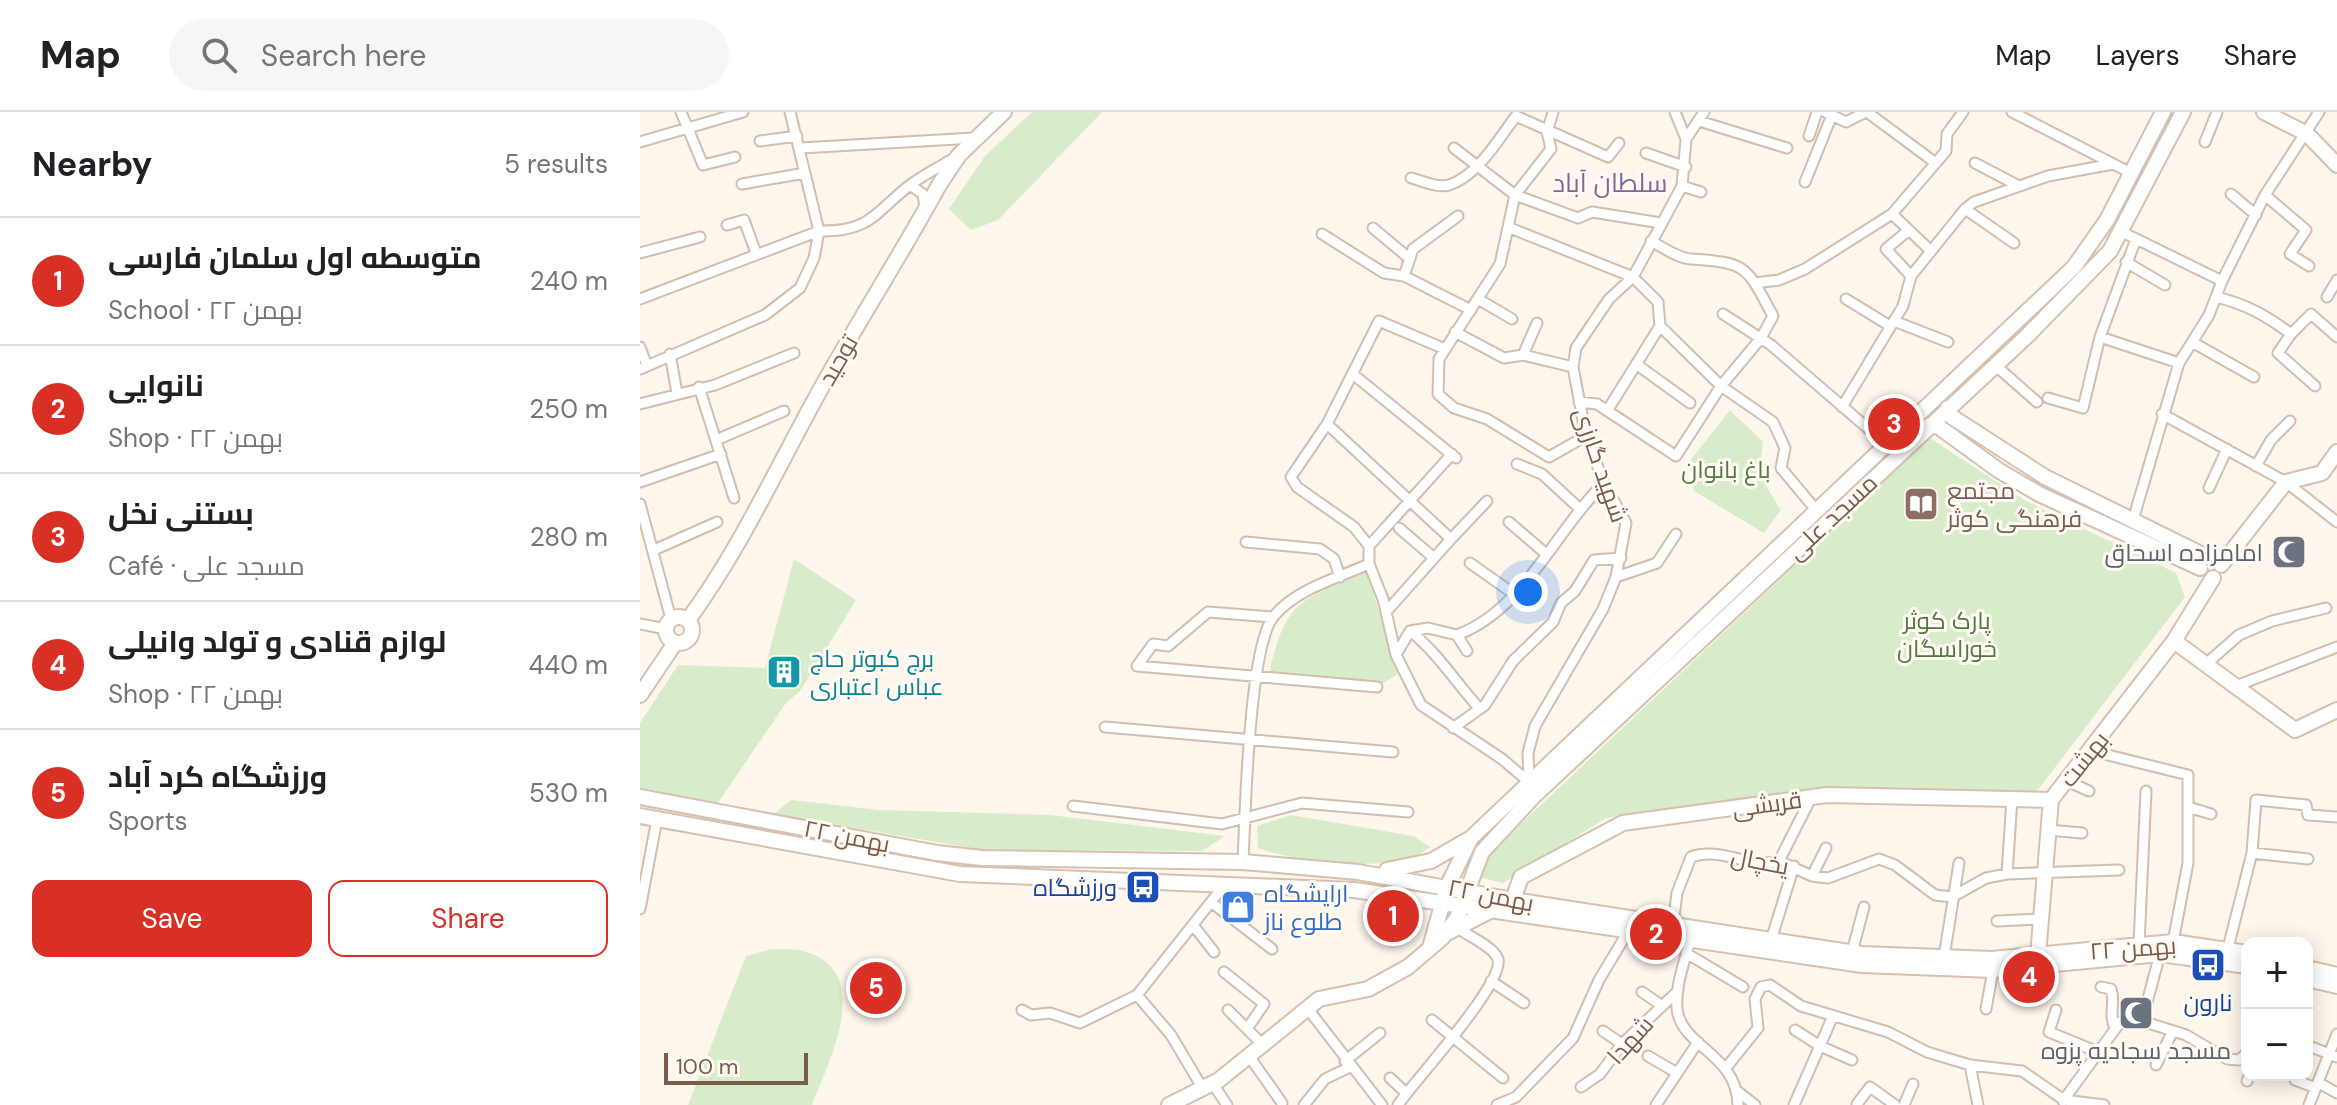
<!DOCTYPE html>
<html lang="en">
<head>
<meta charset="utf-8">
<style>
	body { margin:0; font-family:"DM Sans",Cairo,sans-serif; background:#f6f6f6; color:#202124 }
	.controls { position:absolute; right:24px; bottom:24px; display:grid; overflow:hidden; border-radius:16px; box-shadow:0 4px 20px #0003 }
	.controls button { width:72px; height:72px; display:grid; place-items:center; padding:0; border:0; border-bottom:2px solid #e0e0e0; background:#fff; color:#202124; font:40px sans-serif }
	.scale { position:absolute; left:24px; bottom:20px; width:144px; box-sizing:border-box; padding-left:8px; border:4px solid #7a5c4d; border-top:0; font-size:22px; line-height:28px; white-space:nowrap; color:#7a5c4d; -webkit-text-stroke:6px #fffaf3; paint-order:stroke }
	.you { position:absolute; left:888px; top:480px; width:28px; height:28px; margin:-20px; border:6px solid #fff; border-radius:50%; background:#1a73e8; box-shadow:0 0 0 12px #1a73e833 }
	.badge { display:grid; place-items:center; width:52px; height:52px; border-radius:50%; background:#d93025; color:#fff; font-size:26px; font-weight:700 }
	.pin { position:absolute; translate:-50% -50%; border:4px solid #fff; box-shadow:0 2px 8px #0006 }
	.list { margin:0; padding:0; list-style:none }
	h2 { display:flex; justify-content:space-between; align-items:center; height:104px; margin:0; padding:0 32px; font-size:34px }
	h2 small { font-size:26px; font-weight:400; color:#757577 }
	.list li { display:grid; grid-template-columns:52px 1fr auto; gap:24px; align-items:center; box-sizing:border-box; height:128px; padding:0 32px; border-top:2px solid #e0e0e0 }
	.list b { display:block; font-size:30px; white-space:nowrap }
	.list p { margin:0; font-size:26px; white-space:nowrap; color:#757577 }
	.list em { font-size:26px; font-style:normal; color:#757577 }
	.actions { display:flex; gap:16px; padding:24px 32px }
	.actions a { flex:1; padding:18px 0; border:2px solid #d93025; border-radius:16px; text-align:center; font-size:28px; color:#d93025 }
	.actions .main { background:#d93025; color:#fff }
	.icon { flex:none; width:44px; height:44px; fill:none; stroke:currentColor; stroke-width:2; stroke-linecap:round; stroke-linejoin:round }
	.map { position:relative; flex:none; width:1697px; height:993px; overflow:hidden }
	header { display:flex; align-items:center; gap:48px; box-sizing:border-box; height:112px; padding:0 40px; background:#fff; border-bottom:2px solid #e0e0e0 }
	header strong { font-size:38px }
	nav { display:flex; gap:44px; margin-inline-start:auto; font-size:28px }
	.search { width:560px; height:72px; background:#f6f6f6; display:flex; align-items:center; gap:20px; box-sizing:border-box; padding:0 28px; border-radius:44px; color:#757577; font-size:30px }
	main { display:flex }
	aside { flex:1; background:#fff }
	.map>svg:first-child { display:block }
	.green { fill:#d8ecc9 }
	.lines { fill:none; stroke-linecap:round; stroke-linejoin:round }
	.street-casing { stroke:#d1beb0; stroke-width:13 }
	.secondary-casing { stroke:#d6c0b0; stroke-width:18 }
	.street { stroke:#fff; stroke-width:9 }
	.secondary { stroke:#fff; stroke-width:14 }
	.labels { text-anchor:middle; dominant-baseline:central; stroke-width:6; stroke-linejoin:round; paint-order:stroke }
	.street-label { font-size:24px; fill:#7a5c4d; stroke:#fffaf3 }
	.park-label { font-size:24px; fill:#537a41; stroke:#fffaf3 }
	.education-label { font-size:24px; fill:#785e54; stroke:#fffaf3; text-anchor:start }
	.worship-label { font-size:24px; fill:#5b616d; stroke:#fffaf3; text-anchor:end }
	.culture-label { font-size:24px; fill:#0d838f; stroke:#fffaf3; text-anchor:start }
	.transit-label { font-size:24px; fill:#164399; stroke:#fffaf3; text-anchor:end }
	.shop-label { font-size:24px; fill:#366cbe; stroke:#fffaf3; text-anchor:start }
	.neighbourhood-label { font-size:26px; fill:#846695; stroke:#fffaf3 }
</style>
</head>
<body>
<header>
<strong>Map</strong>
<div class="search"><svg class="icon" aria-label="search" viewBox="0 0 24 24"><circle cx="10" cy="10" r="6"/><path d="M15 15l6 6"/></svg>Search here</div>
<nav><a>Map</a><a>Layers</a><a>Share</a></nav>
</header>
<main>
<aside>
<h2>Nearby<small>5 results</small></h2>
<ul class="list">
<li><span class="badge">1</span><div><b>متوسطه اول سلمان فارسی</b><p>School · ۲۲ بهمن</p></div><em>240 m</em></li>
<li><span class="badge">2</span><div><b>نانوایی</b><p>Shop · ۲۲ بهمن</p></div><em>250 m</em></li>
<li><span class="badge">3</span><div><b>بستنی نخل</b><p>Café · مسجد علی</p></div><em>280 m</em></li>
<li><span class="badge">4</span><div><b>لوازم قنادی و تولد وانیلی</b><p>Shop · ۲۲ بهمن</p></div><em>440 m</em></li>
<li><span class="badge">5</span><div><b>ورزشگاه کرد آباد</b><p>Sports</p></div><em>530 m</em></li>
</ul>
<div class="actions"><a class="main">Save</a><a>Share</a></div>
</aside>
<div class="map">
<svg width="1697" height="993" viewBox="0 0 1697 993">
	<rect width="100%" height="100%" fill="#fdf6ec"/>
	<path class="green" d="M392 0H462L358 108 331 118 309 97 345 44Z
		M1090 298 1123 330 1119 363 1141 398 1124 421 1054 379 1049 350Z
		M1290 326 1386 389 1536 461 1545 485 1397 679 1183 675 966 706 863 771 839 765 852 739Z
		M154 447 216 488 160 579 146 591 75 695 0 681V611L38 553 125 556Z
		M727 460 758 562 740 573 629 562C646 487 660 488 727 460Z
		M151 688 239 698 410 703 585 724 562 739 343 738 134 702Z
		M651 703 773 724 790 735C756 764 658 750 618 736L617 714Z
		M132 837C141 838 154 836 163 839 237 859 188 950 172 993H48L106 844Z"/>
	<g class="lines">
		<g class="street-casing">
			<path id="street" d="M41 0 63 53 95 45
				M913 0 907 20 911 37 875 83 860 152 799 247 798 282 814 296 847 307 909 345 946 324
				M1185 0 1206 10 1226 0
				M1227 0 1293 49
				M1372 0 1489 60
				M1059 9 1147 36
				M1169 24 1177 0
				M1046 27 1064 0
				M120 29 157 24
				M0 30 103 0
				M1565 30 1577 0
				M161 36 334 26
				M814 36 875 83 938 106 952 100 1021 111
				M1006 41 1046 55
				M1335 51 1379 74
				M771 66C783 69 796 76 809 73 838 64 859 26 876 4L968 45 979 31
				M1165 70 1192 3
				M102 72 165 61
				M270 73 283 82 285 95
				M1042 74 1061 80
				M1591 82 1616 103
				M1625 83 1666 118 1650 142 1669 154
				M1325 97 1374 131
				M1252 102 1291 139
				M87 113 104 108 116 141
				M733 116 770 147
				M870 116 993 165 1018 190 1020 214 967 299
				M1269 118 1246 137 1271 164
				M1480 119 1582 169
				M682 122 744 161 764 164 831 198
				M0 141 60 125
				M1486 150 1525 173
				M764 164 773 137 818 104
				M1115 171 1139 168 1165 157 1252 102 1306 39 1307 22 1323 0
				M1576 185C1606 192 1627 204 1651 222L1638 241 1675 274
				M1687 185 1697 168
				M0 187 179 119C231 120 234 101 270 73 283 63 299 55 313 47
				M838 187 872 207
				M1206 187 1250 214
				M1083 202 1131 233 1245 331
				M1254 209 1308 230
				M1020 214 1081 274 1133 310 1145 336 1141 356 1176 398
				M815 220 864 246 883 243 933 255
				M1651 222 1671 202 1697 225
				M1460 225 1539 251
				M1552 230 1614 265
				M0 235 7 254
				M805 237 739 209 687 312 651 365 657 375 714 415 729 434V452L743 487 756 543 781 593 862 647 889 670
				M30 242 37 281
				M883 243 897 211
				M996 252 1050 291
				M1355 253 1397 290
				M0 257 125 203 160 176 174 146 179 119 150 0
				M714 263 816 346
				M59 275 94 386
				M1408 286 1443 296 1460 225 1496 127
				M939 290 957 292 1036 344 1081 274 1121 226 1133 204C1106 154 1108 151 1052 147 1039 147 1022 135 1011 129
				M0 292 75 273 154 241
				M1202 295 1263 194 1271 164 1325 97 1334 90 1408 64 1473 52
				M1522 302 1646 370 1697 410
				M687 312 811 427 746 500
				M76 328 144 299
				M877 352 902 362 939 396
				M1616 354 1631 328 1650 309
				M0 370 81 342
				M1569 376 1587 337
				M0 392 31 507
				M1493 408 1539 251 1569 203 1582 169 1625 83 1679 0
				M869 410 905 441
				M759 416 794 446
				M811 427 847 389
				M606 430 680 437 694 447 700 465
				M729 434 812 342
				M14 438 77 410
				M830 451 874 482
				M976 465 1017 451 1036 422
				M0 512 26 517
				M770 519C798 541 816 571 840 597
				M817 523 827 539
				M757 541 770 519 788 516 817 523C884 498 915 419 964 371
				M1566 552 1599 523 1632 509 1686 496
				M497 554 737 575
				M497 554 513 532 528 534 568 500 632 505
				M1596 574 1697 535
				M465 615 753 640
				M813 616 845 593 873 549 913 510 921 491 935 479 954 448 981 446
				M1452 639 1548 663V751L1533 830
				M1427 669 1449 679
				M889 670 888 641 895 614 963 497 976 465 986 411 964 371 946 324 933 255 936 236 969 187 993 165 1042 74 1046 27 1035 0
				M433 694 582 712 662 691 768 700
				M1548 695 1571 702
				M1409 718 1442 721
				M1612 741 1668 747
				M1139 749 1171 686
				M603 750C605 705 609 532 634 504 656 477 698 466 729 452
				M1367 762 1372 687
				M1172 764 1186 736
				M571 790 632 837
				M0 797 17 707
				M1357 809 1402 807
				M553 813 574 840
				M1033 813 1037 781 1051 745C1082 734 1110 758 1139 749L1172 764 1188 766 1239 747 1255 753 1295 783 1312 785 1346 766 1367 762 1479 758
				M1050 828C1045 849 1035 874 1037 896 1040 935 1097 941 1098 993
				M1131 828 1154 754
				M1499 832 1506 679
				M1588 836 1612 741 1616 688 1666 693 1668 703 1697 705
				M1212 840 1224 795
				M1046 841 1103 875
				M1304 845 1319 751
				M584 860 624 892 607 917
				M851 869 884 891
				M1461 875 1471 877C1476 891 1468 902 1475 916
				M1002 880 1021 893
				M497 883 531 923 563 977
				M668 897 742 993
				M1346 897 1353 858
				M382 898 391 903 410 901 440 911 497 883 586 771
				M588 898 623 933
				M1416 898 1409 920 1458 940
				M792 908 863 966
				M1502 909 1546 923 1587 947 1599 948 1607 941
				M1155 918 1180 934 1212 948
				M963 919 982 932
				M1669 934 1697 945
				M609 944 642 991
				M1008 944 1037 961
				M705 949 740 921
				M1330 953 1338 993
				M1516 953 1533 919
				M1085 957 1118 916 1115 887 1121 875 1130 873 1161 894 1248 920 1287 940 1330 953 1382 959 1424 988 1464 993
				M750 966 766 981
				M1655 968 1676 976
				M1607 969 1610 963
				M1679 971 1697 981
				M573 972 587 993
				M941 975 960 962 982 932 1038 879
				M1097 979 1115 993
				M1423 989 1481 909H1502L1520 842
				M1217 992 1230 975 1255 993
				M664 993 685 967 710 955
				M758 993C775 968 865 871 858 847 854 835 829 824 819 817
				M857 993 876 985 933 926 959 868 989 818
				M1016 993 1058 930
				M1154 993 1193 904
				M1264 993 1273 972
				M1669 993 1697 922"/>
		</g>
		<g class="secondary-casing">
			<path id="secondary" d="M1624 0 1667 22 1697 53
				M1308 296 1312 305 1405 365 1567 445
				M1290 313 1299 315 1358 358 1399 382 1560 456
				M1581 453 1646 370 1682 361 1697 340
				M26 518a13 13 0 1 1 26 0a13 13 0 1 1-26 0Z
				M48 508C98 440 133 364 173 291 213 217 259 147 299 73L319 43 364 0
				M1534 529 1655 618 1697 598
				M0 583 35 531
				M0 685 297 741 342 746 603 750 718 760 873 788 1222 842 1352 847 1533 830 1607 841
				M0 704 320 762 714 778 1222 853 1353 858 1520 842 1607 854
				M747 758 791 749 831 726
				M873 788 881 765 983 711 1187 683 1411 688
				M809 820 852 798
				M790 836 807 775 831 726 1434 155 1467 108 1523 0
				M1398 843 1411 688 1534 529 1573 466
				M1667 856 1697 863
				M1667 867 1697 874
				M529 993 579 968 679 887 728 877 768 855 802 826 817 806 842 740 894 684 1387 224 1470 139 1543 0"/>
		</g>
		<use href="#street" class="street"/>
		<use href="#secondary" class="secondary"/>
	</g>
	<defs>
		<g id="library-square" transform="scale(1.8)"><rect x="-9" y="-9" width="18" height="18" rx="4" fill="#8d6e63" stroke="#fffaf3"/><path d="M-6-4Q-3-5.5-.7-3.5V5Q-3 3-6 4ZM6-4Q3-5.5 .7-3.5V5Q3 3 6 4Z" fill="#fff"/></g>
		<g id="mosque-square" transform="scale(1.8)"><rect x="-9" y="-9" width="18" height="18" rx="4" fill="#6b7280" stroke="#fffaf3"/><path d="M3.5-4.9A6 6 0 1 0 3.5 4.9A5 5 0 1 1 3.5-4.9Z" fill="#fff"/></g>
		<g id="building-square" transform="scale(1.8)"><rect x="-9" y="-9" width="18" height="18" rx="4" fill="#0f9aa8" stroke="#fffaf3"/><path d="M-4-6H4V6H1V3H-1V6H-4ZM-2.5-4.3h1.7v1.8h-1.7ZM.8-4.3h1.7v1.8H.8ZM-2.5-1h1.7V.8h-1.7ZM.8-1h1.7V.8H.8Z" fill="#fff"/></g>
		<g id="bus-square" transform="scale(1.8)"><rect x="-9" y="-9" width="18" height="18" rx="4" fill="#1a4fb4" stroke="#fffaf3"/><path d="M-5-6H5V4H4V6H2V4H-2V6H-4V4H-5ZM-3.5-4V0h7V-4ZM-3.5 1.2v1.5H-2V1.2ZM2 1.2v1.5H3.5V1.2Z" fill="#fff"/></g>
		<g id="shop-square" transform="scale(1.8)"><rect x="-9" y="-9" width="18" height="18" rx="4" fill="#3f7fe0" stroke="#fffaf3"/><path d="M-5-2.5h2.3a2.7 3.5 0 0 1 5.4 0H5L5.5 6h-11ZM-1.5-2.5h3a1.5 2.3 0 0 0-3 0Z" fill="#fff"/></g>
	</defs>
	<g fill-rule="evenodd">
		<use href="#library-square" x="1281" y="392"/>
		<use href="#mosque-square" x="1649" y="440"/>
		<use href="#building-square" x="144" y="560"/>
		<use href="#bus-square" x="503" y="775"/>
		<use href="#shop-square" x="598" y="795"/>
		<use href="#bus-square" x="1568" y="853"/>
		<use href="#mosque-square" x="1496" y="901"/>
	</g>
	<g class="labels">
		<g class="street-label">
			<text transform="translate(198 248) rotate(-60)">توحید</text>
			<text transform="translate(961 353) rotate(71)">شهید گارزی</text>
			<text transform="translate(1192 405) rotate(-43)">مسجد علی</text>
			<text transform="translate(1444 647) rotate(-51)">بهشت</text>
			<text transform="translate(1127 692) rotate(-8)">قریشی</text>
			<text transform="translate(207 724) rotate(11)">۲۲ بهمن</text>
			<text transform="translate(1120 749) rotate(11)">یخچال</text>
			<text transform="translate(851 783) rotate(11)">۲۲ بهمن</text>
			<text transform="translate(1493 836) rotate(-4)">۲۲ بهمن</text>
			<text transform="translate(990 928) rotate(-48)">شهدا</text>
		</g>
		<g class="park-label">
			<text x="1086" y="357">باغ بانوان</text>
			<text x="1307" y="508">پارک کوثر<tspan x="1307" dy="28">خوراسگان</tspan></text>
		</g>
		<g class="education-label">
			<text x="1307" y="378">مجتمع<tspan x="1307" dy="28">فرهنگی کوثر</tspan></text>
		</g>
		<g class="worship-label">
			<text x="1623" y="440">امامزاده اسحاق</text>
			<text x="1496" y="938" text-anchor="middle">مسجد سجادیه پزوه</text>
		</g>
		<g class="culture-label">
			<text x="170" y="546">برج کبوتر حاج<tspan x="170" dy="28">عباس اعتباری</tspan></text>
		</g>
		<g class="transit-label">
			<text x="477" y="775">ورزشگاه</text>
			<text x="1568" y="890" text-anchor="middle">نارون</text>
		</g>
		<g class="shop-label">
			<text x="624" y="781">ارایشگاه<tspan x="624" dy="28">طلوع ناز</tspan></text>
		</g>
		<g class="neighbourhood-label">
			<text x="970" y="71">سلطان آباد</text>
		</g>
	</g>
</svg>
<div class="controls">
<button>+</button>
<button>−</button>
</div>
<div class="scale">100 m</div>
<div class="you"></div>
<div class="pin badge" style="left:753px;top:804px">1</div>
<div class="pin badge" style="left:1016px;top:822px">2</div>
<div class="pin badge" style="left:1254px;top:312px">3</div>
<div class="pin badge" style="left:1389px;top:865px">4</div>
<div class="pin badge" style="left:236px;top:876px">5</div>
</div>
</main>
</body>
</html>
